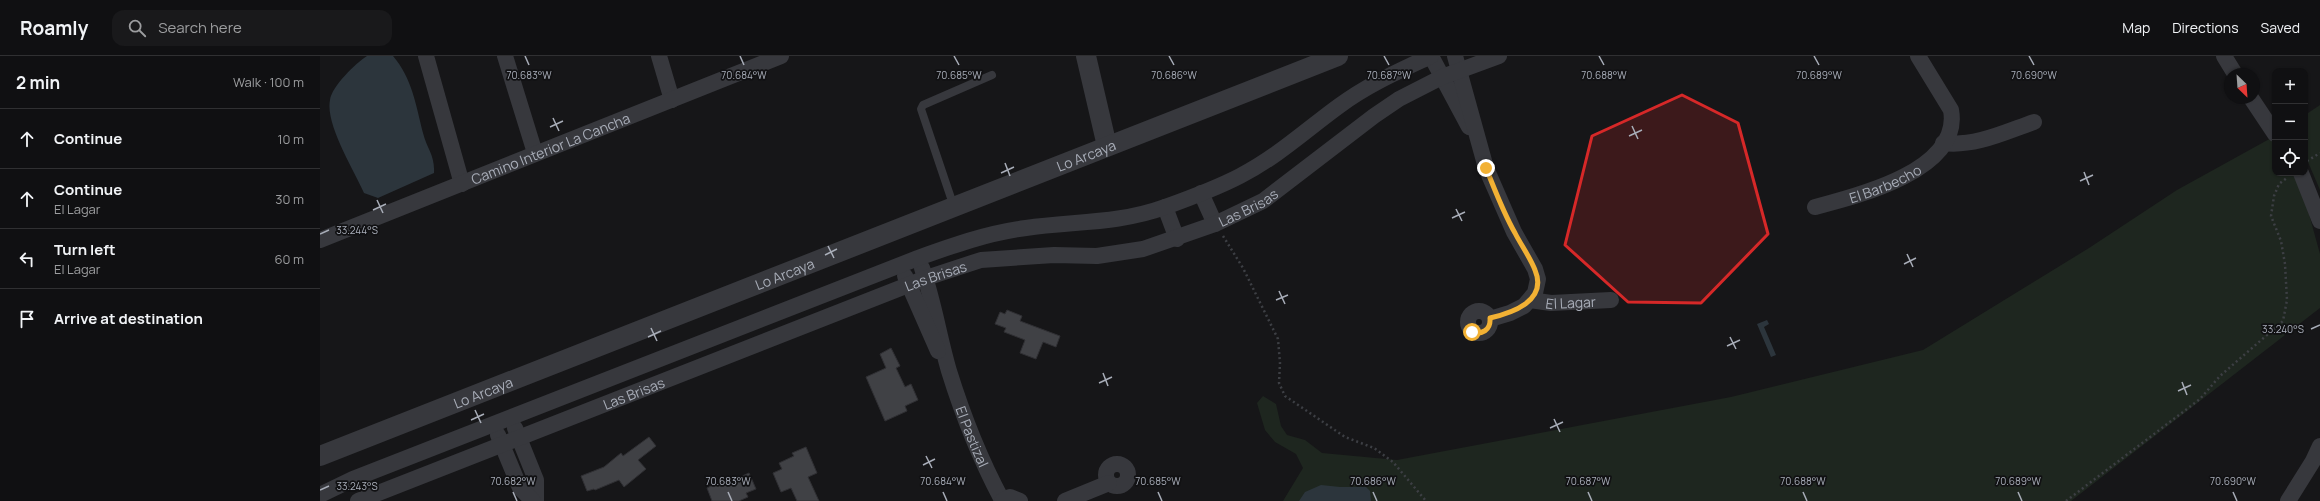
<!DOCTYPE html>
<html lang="en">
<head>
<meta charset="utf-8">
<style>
	body { margin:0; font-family:Manrope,sans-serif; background:#19191b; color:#f1f3f6 }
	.controls { position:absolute; right:12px; top:12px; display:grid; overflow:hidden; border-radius:8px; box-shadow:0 1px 3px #0004 }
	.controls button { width:36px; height:36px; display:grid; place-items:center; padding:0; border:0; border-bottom:1px solid #303032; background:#101012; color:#f1f3f6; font:20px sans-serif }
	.compass { position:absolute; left:1904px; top:12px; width:36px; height:36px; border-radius:50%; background:#101012; box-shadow:0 1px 3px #0004; rotate:155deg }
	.stop { position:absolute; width:12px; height:12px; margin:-9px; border:3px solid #f2b134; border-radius:50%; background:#fff }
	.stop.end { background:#f2b134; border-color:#fff; box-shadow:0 1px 4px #0008 }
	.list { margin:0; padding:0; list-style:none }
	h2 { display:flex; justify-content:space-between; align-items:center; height:52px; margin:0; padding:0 16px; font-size:17px }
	h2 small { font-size:13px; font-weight:400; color:#9c9d9f }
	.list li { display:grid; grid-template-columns:26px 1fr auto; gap:12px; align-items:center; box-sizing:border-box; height:60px; padding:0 16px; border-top:1px solid #303032 }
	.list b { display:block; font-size:15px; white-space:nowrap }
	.list p { margin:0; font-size:13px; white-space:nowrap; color:#9c9d9f }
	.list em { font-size:13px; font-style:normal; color:#9c9d9f }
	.icon { flex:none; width:22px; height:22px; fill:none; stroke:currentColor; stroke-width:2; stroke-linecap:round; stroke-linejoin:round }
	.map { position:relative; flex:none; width:2000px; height:445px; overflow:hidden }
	header { display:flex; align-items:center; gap:24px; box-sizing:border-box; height:56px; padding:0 20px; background:#101012; border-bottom:1px solid #303032 }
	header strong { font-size:19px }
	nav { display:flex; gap:22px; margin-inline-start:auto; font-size:14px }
	.search { width:280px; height:36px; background:#19191b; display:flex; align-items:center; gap:10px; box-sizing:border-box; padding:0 14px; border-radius:12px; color:#9c9d9f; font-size:15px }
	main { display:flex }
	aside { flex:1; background:#101012 }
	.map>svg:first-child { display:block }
	.green { fill:#1e261f }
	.water { fill:#2c353c }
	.building { fill:#404145; stroke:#303034 }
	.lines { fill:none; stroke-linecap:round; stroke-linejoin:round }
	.path { stroke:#3d3f44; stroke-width:2.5; stroke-dasharray:2 3; stroke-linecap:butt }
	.service { stroke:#37383d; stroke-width:8 }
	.minor { stroke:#37383d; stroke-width:16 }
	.tertiary { stroke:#37383d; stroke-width:20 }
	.route { stroke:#f2b134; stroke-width:5 }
	.marked { fill:#d62828; fill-opacity:0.2; stroke:#d62828; stroke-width:3; stroke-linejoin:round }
	.ticks { fill:none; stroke:#a8adb8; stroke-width:1.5 }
	.labels { text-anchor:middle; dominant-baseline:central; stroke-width:3.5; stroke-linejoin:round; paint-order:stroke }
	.street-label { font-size:14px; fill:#a8adb8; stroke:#111113 }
	.ticks-label { font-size:10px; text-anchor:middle; fill:#a8adb8; stroke:#111113; stroke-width:3.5; stroke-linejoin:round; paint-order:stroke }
</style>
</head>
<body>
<header>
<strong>Roamly</strong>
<div class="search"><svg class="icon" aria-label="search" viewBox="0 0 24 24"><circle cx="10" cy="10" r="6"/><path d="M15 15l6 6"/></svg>Search here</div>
<nav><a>Map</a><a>Directions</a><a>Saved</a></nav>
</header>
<main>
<aside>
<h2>2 min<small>Walk · 100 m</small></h2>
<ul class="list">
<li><svg class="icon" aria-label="ahead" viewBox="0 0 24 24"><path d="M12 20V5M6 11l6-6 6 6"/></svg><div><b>Continue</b></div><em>10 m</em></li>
<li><svg class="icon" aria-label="ahead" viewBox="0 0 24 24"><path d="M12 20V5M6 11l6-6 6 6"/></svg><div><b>Continue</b><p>El Lagar</p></div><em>30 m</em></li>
<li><svg class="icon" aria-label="left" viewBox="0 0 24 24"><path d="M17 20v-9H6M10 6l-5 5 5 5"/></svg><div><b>Turn left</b><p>El Lagar</p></div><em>60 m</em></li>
<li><svg class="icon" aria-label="arrive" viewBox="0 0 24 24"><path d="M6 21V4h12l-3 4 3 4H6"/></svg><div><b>Arrive at destination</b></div></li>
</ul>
</aside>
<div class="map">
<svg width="2000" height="445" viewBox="0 0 2000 445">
	<rect width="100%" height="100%" fill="#161618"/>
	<path class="green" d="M2000 49V134L1985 99V59Z
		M1953 81 1955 84V117H1973L1986 147 2000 198V252L1751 445H963L983 412 976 398 955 386 945 374 937 347 943 340 956 348 961 370 967 379 985 384 1002 397 1077 404 1411 341 1603 294 1769 192 1857 134Z"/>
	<path class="water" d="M47 0H73C92 22 96 49 103 77 107 93 115 99 114 117L58 142 44 137C34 114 5 68 10 44 12 30 36 7 47 0Z
		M1447 264 1449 268 1444 271 1456 299 1451 301 1437 268Z
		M1001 429 1020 431H1046L1050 435 1051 445H979L985 436Z"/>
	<path class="building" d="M687 254 702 260 700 265 740 280 736 291 723 286 716 303 700 297 705 284 684 276 686 272 675 268 680 256 685 258Z
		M571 292 580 310 576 312 585 331 591 328 598 344 585 350 587 355 565 365 546 321 566 312 560 298Z
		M329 381 336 390 318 404 326 413 304 431 299 424 275 434 274 433 267 435 261 420 284 411 301 397 303 400Z
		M486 391 497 417 488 421 499 445H477L471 432 461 436 453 417 462 413 459 407 474 400 472 397Z
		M429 417 436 433 426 437 428 441 419 445H392L387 432 412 420 413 424Z"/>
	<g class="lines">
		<path class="path" d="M1987 105 2000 97
			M903 180 923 212 958 283 960 307 959 327 965 340 1025 381 1054 392 1073 406 1106 445
			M1746 445 1880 343 1900 320 1963 265 1967 244 1965 208 1961 185 1951 160 1954 140 1959 128 1968 121"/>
		<path class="service" d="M634 151 601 53 603 49 672 19"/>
		<g class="minor">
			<path d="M106 0 142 128"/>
			<path d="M185 0 215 97"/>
			<path d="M339 0 352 44"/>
			<path d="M1111 0 1149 71"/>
			<path d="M1135 0 1166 112 1194 176 1215 213 1218 223 1215 237 1204 250 1190 257 1170 263"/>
			<path d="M1904 0 1915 18"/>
			<path d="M1931 42 1955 78"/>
			<path d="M1623 87C1655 91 1685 76 1714 66"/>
			<path d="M1981 117 2000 165"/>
			<path d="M881 137 895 168"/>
			<path d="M845 151 857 183"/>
			<path id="s1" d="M1495 151C1538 140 1642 114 1631 54L1598 0"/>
			<path id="s2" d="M0 184 461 0"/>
			<path id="s3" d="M602 212C614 246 619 281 629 315 643 360 660 403 682 444"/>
			<path d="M585 220 618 295"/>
			<path id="s4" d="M1210 244 1231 247 1291 244"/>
			<circle cx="1159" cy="266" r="11"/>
			<path d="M195 372 216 424V445"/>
			<path d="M178 379 200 432 213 445"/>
			<circle cx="797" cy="419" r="11"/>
			<path d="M0 439 33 423 598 202C634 189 668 177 706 172 754 165 798 168 845 151 870 142 897 132 920 120 957 101 986 74 1019 50 1047 29 1079 15 1111 0"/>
			<path id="s5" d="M38 445 606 222 661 204 734 199 777 200 823 193 895 168 943 145 1054 60 1079 43 1122 21 1179 0"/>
			<path d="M682 445 690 441 700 445"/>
			<path d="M745 445 789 427"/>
			<path d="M1968 445 1993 405 2000 390"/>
		</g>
		<g class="tertiary">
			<path d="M766 0 787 90"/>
			<path id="s6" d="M0 400 1018 0"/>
		</g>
	</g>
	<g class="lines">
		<path class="route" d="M1152 276C1162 279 1171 274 1170 262 1192 257 1228 245 1215 214 1210 201 1201 189 1195 177 1183 156 1175 134 1166 112"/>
	</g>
	<path class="marked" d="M1362 39 1418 67 1448 178 1381 247 1308 246 1245 189 1272 80Z"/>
	<path class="ticks" d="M205 0 209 9M420 0 424 9M634 0 639 9M849 0 854 9M1064 0 1069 9M1279 0 1284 9M1494 0 1499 9M1709 0 1714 9M233 62 239 75M1312 70 1318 83M230 71 243 65M1309 80 1322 74M685 107 690 120M1764 116 1769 129M681 117 694 111M1760 125 1773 119M57 144 63 157M1136 153 1142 165M53 154 66 148M1132 162 1145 156M0 178 9 174M508 190 514 202M1587 198 1593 211M505 199 517 193M1584 208 1596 202M959 235 965 248M956 244 968 239M331 272 337 285M1991 273 2000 269M328 281 341 275M1410 281 1416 293M1407 290 1420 284M783 317 788 330M1862 326 1867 339M779 327 792 321M1858 335 1871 329M155 354 161 367M1234 363 1240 376M151 364 164 358M1230 372 1243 366M606 400 612 412M603 409 615 403M0 434 9 430M193 436 197 445M408 436 412 445M623 436 627 445M838 436 842 445M1053 436 1057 445M1268 436 1272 445M1483 436 1487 445M1698 436 1702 445M1913 436 1917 445"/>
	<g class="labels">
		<g class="street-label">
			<text stroke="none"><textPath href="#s2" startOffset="248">Camino Interior La Cancha</textPath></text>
			<text stroke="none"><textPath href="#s6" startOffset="823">Lo Arcaya</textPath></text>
			<text stroke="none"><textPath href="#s1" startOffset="74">El Barbecho</textPath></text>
			<text stroke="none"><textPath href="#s5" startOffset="944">Las Brisas</textPath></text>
			<text stroke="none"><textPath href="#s6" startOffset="499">Lo Arcaya</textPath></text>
			<text stroke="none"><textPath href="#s5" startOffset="620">Las Brisas</textPath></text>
			<text stroke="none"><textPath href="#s4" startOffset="41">El Lagar</textPath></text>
			<text stroke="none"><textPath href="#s6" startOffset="175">Lo Arcaya</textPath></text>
			<text stroke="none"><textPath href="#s5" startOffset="296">Las Brisas</textPath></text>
			<text stroke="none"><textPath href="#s3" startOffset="176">El Pastizal</textPath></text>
		</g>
	</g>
	<g class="ticks-label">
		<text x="209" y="23">70.683°W</text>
		<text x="424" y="23">70.684°W</text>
		<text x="639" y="23">70.685°W</text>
		<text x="854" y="23">70.686°W</text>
		<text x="1069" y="23">70.687°W</text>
		<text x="1284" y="23">70.688°W</text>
		<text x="1499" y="23">70.689°W</text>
		<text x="1714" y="23">70.690°W</text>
		<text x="37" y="178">33.244°S</text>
		<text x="1963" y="277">33.240°S</text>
		<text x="193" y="429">70.682°W</text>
		<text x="408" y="429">70.683°W</text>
		<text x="623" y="429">70.684°W</text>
		<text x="838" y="429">70.685°W</text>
		<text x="1053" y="429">70.686°W</text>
		<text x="1268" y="429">70.687°W</text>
		<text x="1483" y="429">70.688°W</text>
		<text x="1698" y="429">70.689°W</text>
		<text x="1913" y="429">70.690°W</text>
		<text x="37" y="434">33.243°S</text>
	</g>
</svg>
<div class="controls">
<button>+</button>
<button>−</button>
<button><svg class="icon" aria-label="locate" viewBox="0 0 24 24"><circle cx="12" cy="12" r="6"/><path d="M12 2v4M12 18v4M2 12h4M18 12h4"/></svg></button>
</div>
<svg class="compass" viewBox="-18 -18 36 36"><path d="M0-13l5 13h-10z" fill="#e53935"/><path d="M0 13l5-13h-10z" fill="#9c9d9f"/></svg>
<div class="stop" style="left:1152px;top:276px"></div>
<div class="stop end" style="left:1166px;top:112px"></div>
</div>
</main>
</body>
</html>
